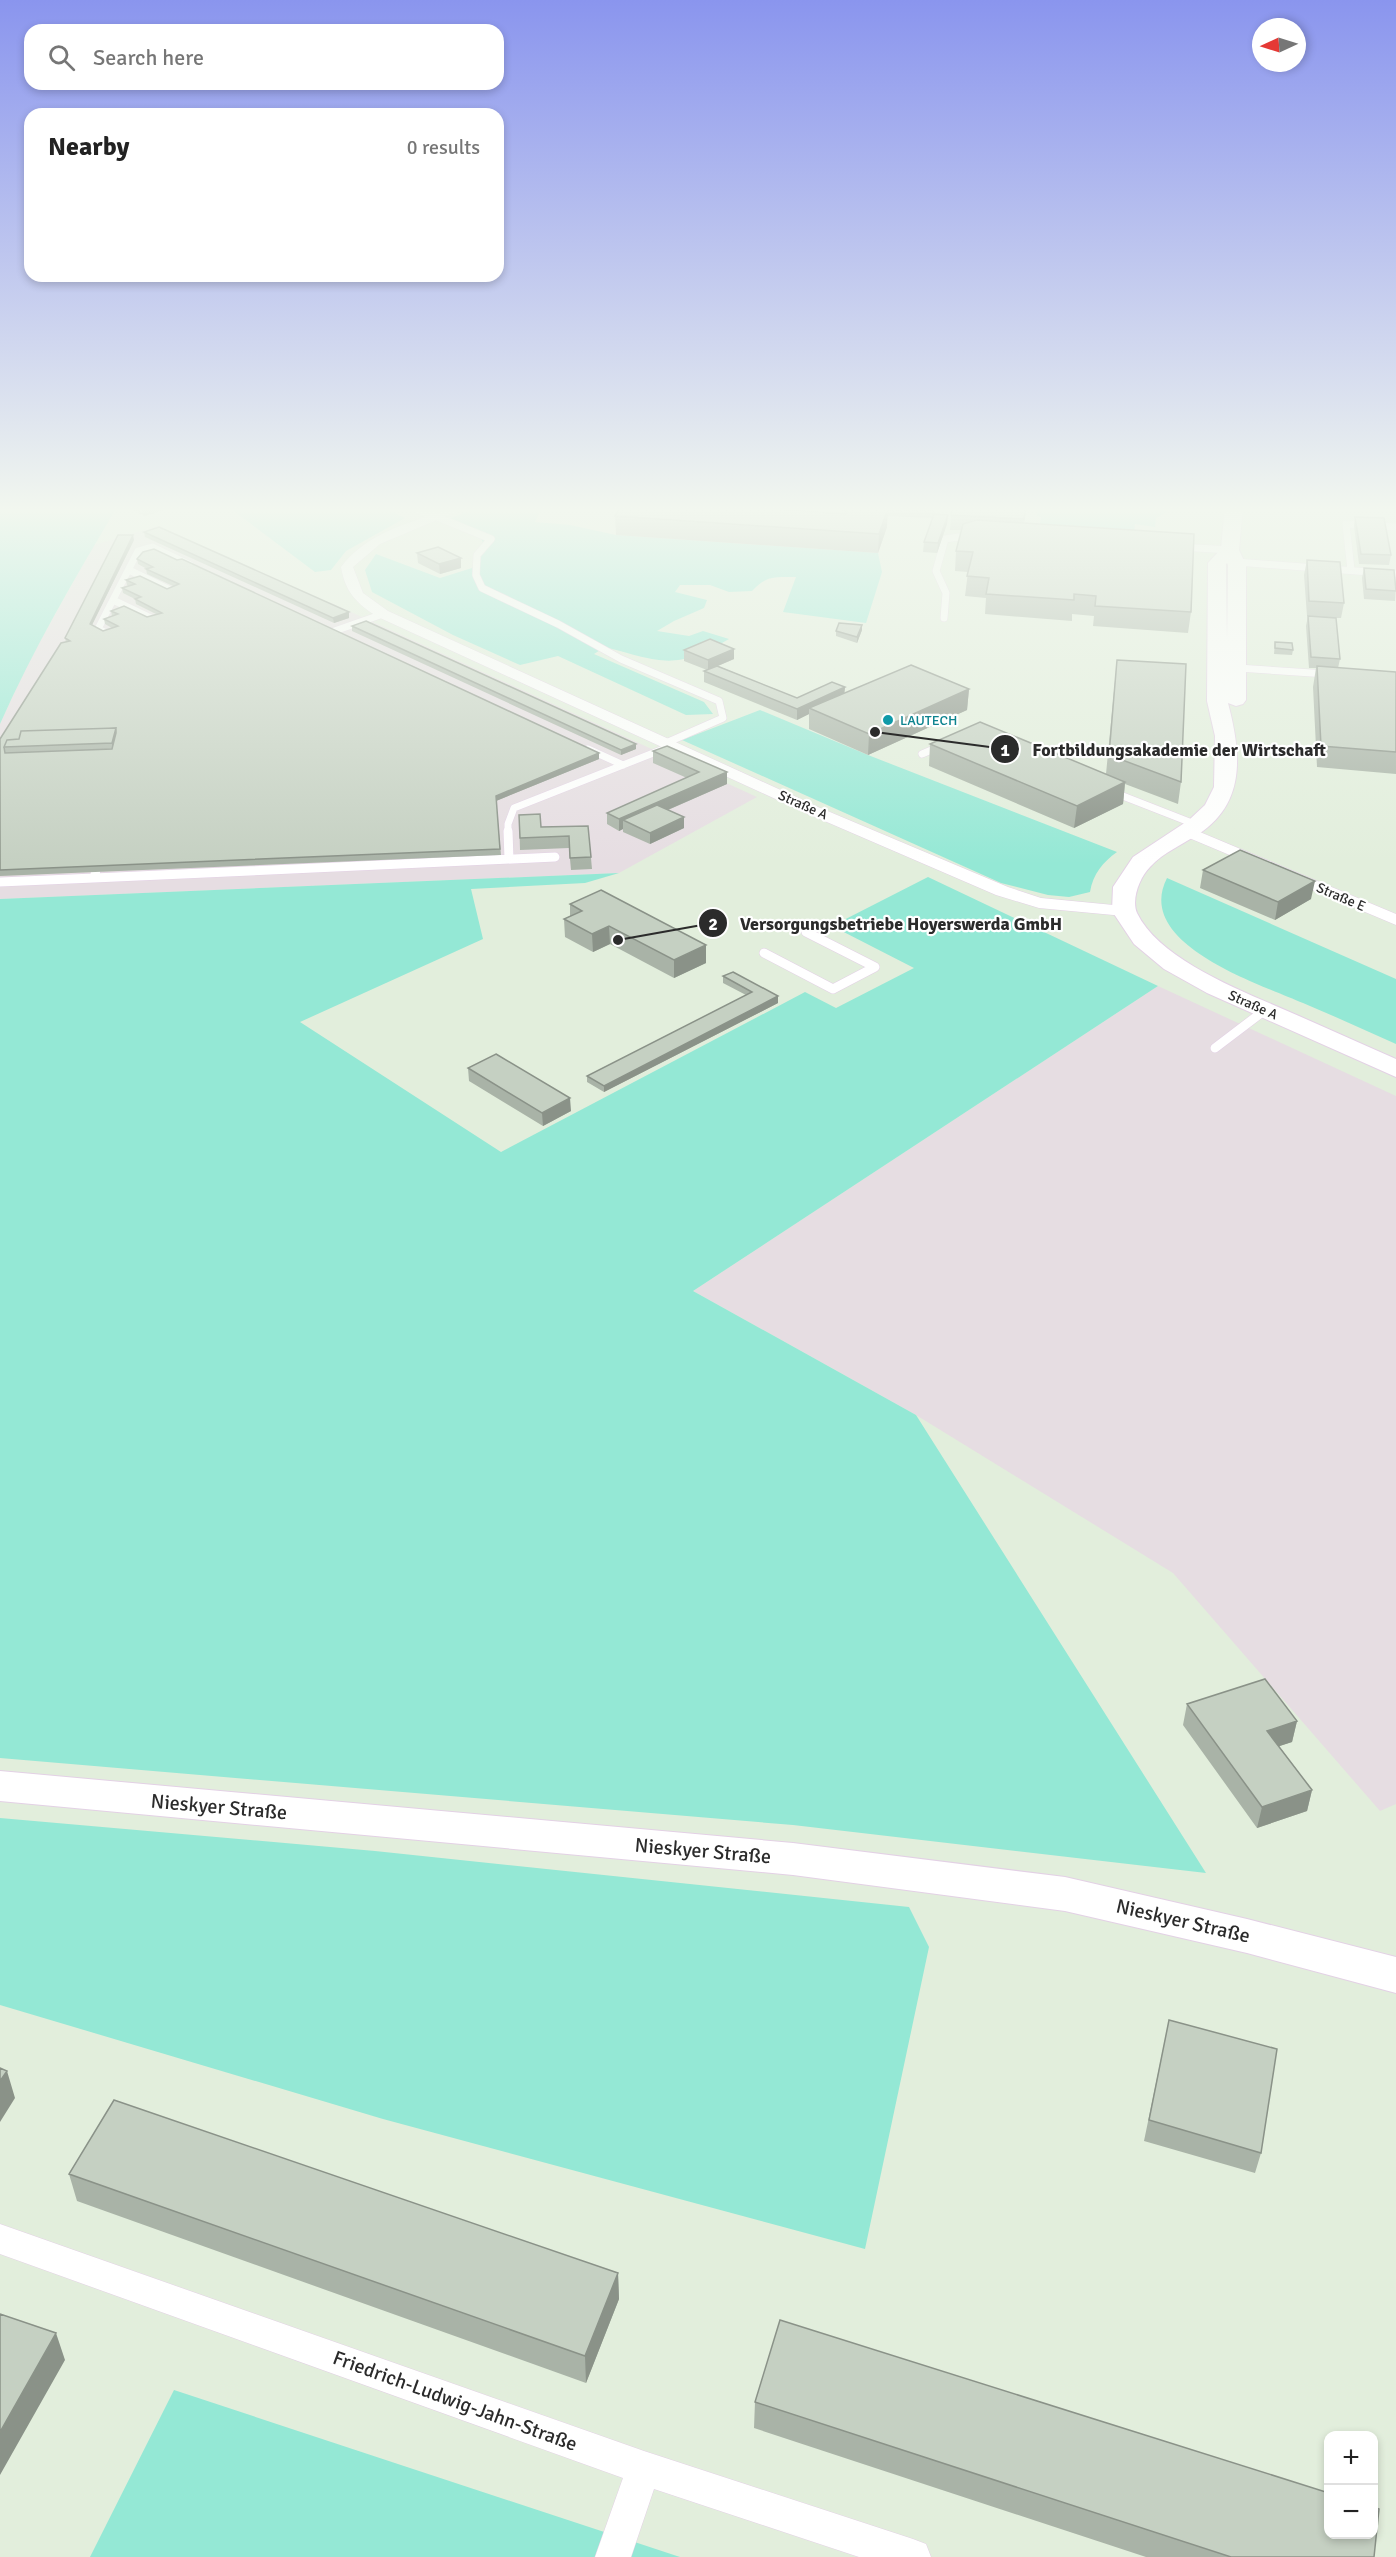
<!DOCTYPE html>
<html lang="en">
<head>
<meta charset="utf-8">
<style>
	body { margin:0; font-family:Signika,sans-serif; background:#f6f6f6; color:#222 }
	.controls { position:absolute; right:18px; bottom:18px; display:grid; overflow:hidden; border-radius:12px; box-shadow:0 3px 9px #0003 }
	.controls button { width:54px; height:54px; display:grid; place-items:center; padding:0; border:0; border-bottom:2px solid #e0e0e0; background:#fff; color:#222; font:30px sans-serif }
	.compass { position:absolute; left:1252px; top:18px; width:54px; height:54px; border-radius:50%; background:#fff; box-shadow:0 3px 9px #0003; rotate:266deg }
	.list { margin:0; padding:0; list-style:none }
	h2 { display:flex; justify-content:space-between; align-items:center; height:78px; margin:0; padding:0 24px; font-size:26px }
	h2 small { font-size:20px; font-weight:400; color:#767676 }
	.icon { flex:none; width:33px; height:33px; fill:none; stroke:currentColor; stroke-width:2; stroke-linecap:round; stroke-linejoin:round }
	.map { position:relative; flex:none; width:1396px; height:2557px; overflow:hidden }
	.search { position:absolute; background:#fff; box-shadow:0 3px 9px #0003; left:24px; top:24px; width:480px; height:66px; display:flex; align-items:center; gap:15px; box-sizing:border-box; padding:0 21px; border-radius:18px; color:#767676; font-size:22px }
	.panel { position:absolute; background:#fff; box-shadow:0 3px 9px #0003; left:24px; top:108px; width:480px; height:174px; border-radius:18px }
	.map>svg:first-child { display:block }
	.industrial { fill:#e6dde2 }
	.green { fill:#94e8d5 }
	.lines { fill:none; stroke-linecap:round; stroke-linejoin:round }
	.lane-far1-casing { stroke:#e3d1e5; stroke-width:8 }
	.lane-casing { stroke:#e3d1e5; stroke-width:10 }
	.street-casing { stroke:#e3d1e5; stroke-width:1 }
	.secondary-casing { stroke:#e3d1e5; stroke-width:2 }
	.lane-far1 { stroke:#fff; stroke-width:7 }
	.lane { stroke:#fff; stroke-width:9 }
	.street { fill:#fff; fill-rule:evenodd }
	.secondary { fill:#fff; fill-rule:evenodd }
	.wall { fill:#a9b3a7 }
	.shaded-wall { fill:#8a9288 }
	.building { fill:#c5d0c2; stroke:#8a9288; stroke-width:1.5; fill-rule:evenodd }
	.culture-dot { fill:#0f9aa8; stroke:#fff; stroke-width:2 }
	.labels { text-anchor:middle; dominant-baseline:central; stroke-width:4.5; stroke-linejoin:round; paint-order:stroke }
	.far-culture-label { font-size:14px; fill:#0d838f; stroke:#fff; text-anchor:start }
	.far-street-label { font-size:14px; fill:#2b2b2b; stroke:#fff }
	.near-street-label { font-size:20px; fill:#2b2b2b; stroke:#fff }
	.leader { fill:none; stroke:#2b2b2b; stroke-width:2 }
	.callout-dot { fill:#2b2b2b; stroke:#fff; stroke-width:2 }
	.mark-label { font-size:18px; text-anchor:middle; font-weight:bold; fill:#fff }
	.callout-label { font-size:18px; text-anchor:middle; font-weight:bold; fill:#2b2b2b; stroke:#fff; stroke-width:4.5; stroke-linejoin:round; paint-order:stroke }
</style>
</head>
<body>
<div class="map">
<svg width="1396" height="2557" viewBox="0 0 1396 2557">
	<rect width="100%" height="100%" fill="#e2eedc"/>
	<path class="industrial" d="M157 526 325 604 329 602 757 797 619 873 0 899V724L28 663 94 545Z
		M1158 986 1396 1096V1804L1380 1811 1173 1573 916 1415 693 1291Z"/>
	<path class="green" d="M0 506H120L117 507C75 578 33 649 0 724Z
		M227 506H381L405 518 346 551 331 570 315 572Z
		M480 506H543L535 522 570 525 616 535 878 553 882 572 866 623 783 612 796 577C774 577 767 575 752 591L729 592 710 585H680L675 592 707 600 704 608 674 621 657 631 689 636 703 631 729 639C675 671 662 662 605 647L594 654 704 702 713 714 686 715 558 656 520 665 453 635 372 592 365 570 376 554 440 578 472 568 486 550 477 529 447 520Z
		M1038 506H1158L1167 512 1156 518 1155 527 1135 524 1133 541 1038 535 1041 517 1037 516Z
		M760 710 868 755 1117 852C1103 862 1093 874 1090 892L1069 897 1048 895 1001 883 682 740Z
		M619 873 585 883 471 889 483 939 300 1022 501 1152 805 992 836 1008 914 968 832 926 928 877 1158 986 693 1291 916 1415 1206 1873 793 1825 0 1758V899Z
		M1167 878 1396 979V1044C1365 1030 1334 1016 1303 1003 1260 984 1133 944 1167 878Z
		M0 1818 375 1851 909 1907 929 1947 865 2249 383 2119 0 2005Z
		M174 2390 680 2557H90Z"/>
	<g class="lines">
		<g class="lane-far1-casing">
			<path id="lane-far1" d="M437 517 491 539 477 555 476 575 482 588 558 624 621 659 719 701 723 718 666 743
				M1180 547 1230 550
				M1236 562 1396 574
				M129 570 178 594
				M1351 570 1346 524 1396 527
				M113 600 161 623
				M944 618 946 593 936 571 945 539 973 535
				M108 634 98 629 138 551 152 547 190 565
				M323 635 383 614
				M1238 668 1327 674
				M588 749 623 765
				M922 754 941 746
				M1110 791 1197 825
				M508 833V824L514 808 666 748"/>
		</g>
		<g class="lane-casing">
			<path id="lane" d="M508 831 509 859
				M99 858 94 878 555 857
				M0 882 94 878
				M764 953 833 989 875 967 806 932
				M1215 1048 1265 1010"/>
		</g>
		<g class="street-casing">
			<path id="street" d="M402 506H420L437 513 453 506H470L380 544 353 567 363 593 388 611 818 807 1008 887 1041 898 1124 906 1132 911 1124 916 1039 908 996 895 806 813 378 617C357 604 345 592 341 567 362 539 393 528 425 517Z
				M1188 827 1396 914V925L1182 835 1180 832Z
				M0 2224 644 2451 913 2539 926 2544 931 2557H859L654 2489 631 2557H595L623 2478 0 2254Z"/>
		</g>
		<g class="secondary-casing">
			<path id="secondary" d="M1225 506H1243L1239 550 1246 565V700L1243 704 1236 706 1228 703C1240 749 1247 799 1203 831 1186 843 1163 852 1150 867 1140 877 1131 899 1137 913 1160 961 1245 992 1292 1013 1327 1028 1361 1044 1396 1059V1077L1207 993 1164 969 1134 944 1112 911 1113 887 1133 857 1189 820 1205 805 1214 787 1215 736 1207 701 1208 563 1221 549ZM1227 563 1228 565 1227 640 1226 564Z
				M0 1771 793 1843 1065 1877 1247 1919 1396 1957V1993L1247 1953 1065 1911 793 1875 0 1801Z"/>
		</g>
		<use href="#lane-far1" class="lane-far1"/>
		<use href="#lane" class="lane"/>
		<use href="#street" class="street"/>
		<use href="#secondary" class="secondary"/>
	</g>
	<path class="wall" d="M133 506H171V508L144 516 133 511Z
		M842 506H935L932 518 887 516V527L878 553 616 535 615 516 842 513Z
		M1027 506 1024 523 1191 612 1188 633 1093 626 1094 616 1072 614V621L985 614 986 598 965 596 968 572 955 571 956 551 962 530H950L951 515 961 507Z
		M948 515 947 524 937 553 923 552 924 542Z
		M1355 517 1391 555 1389 565 1359 564 1354 526Z
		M144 532 349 612V618L334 623 145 537Z
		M134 540 92 625 103 631 112 628 105 624 104 619 112 616 111 611 147 617 156 614 136 604 135 599 123 593 122 588 129 586 127 585 126 580 167 589 173 586 147 574 146 569H147L138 564 137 559 599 759 496 801 501 855 0 876V739L66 642 65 638Z
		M417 553 461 568 440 574 418 563Z
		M1307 560 1344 603 1341 618H1336L1340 659 1338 668 1396 672V774L1317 767 1313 687 1316 668H1309L1306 626 1308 616H1307L1304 575Z
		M1364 568 1396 586 1395 601 1364 599 1362 578Z
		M352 626 636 744V749L621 755 352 631Z
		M862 630 857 643 836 636V631Z
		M1275 642 1293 650 1292 655 1274 654Z
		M684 650 734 659 718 666 797 698 845 687 844 693 969 689 967 710 868 755 809 729V714L797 720 704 682V671L707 670 684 661Z
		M1117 660 1181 782 1178 804 1125 784 1123 804 1074 828 929 766 930 744 1106 774Z
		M653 751 727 784 668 810 684 828 650 844 623 832V829L619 831 607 824V813L687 778 653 763Z
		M519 815 541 827 588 826 592 869 571 870 569 848 520 850Z
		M1203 870 1311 899 1275 920 1200 888Z
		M570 904 706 963 674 978 610 944 593 952 565 937 564 919 570 916Z
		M723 976 778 996V1003L604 1092 587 1082V1076L746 995 723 983Z
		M468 1068 571 1111 543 1126 469 1081Z
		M1187 1704 1297 1721 1292 1742 1279 1746 1312 1790 1307 1811 1257 1828 1183 1725Z
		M1169 2020 1261 2153 1255 2173 1144 2141Z
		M69 2174 618 2273 619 2299 586 2383 77 2201Z
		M755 2402 1374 2557H1146L754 2428Z"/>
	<path class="shaded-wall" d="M160 506H171V508L144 516V511Z
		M933 506H935L932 518Z
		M888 508 887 527 878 553 879 534Z
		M948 515 947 524 937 553 938 543Z
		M133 535 134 540 90 629V624Z
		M461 558V568L440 574 439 564Z
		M349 612V618L334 623 333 618Z
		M862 625V630L857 643V637Z
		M734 649V659L708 670V660Z
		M845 687 844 698 809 708V714L797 720V709Z
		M969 689 967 710 868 755 869 734Z
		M116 728 117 739 113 754 112 743Z
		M636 744V749L621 755V750Z
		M599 753V759L496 801V796Z
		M727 772V784L633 825 623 820V829L619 831V819Z
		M1125 782 1123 804 1074 828 1077 806Z
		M684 817V828L650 844V833Z
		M1315 881 1311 899 1275 920 1278 902Z
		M609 926 610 944 593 952 592 934Z
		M706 945V963L674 978V960Z
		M778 996V1003L604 1092V1086Z
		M570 1098 571 1111 543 1126 542 1113Z
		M1297 1721 1292 1742 1262 1752 1267 1731Z
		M1312 1790 1307 1811 1257 1828 1262 1807Z
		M7 2071 15 2098 0 2122V2081Z
		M618 2273 619 2299 586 2383 585 2356Z
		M56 2333 65 2360 0 2475V2432Z"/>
	<path class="building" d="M133 506H160L144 511Z
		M621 506H736L846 514 849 506 888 508 879 534 615 516Z
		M961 506H1026L1024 519 951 515 953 507H961Z
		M934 514 948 515 938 543 924 542Z
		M1355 517 1384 518 1391 555 1361 554Z
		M977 520 1194 534 1191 612 1095 606 1096 596 1074 594V600L986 594 989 578 967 576 973 552 956 551 963 524Z
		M159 527 349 612 333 618 144 532Z
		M118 535H133L90 624 103 631 118 626 104 619 118 614 111 611 124 606 147 617 162 613 135 599 141 597 122 588 135 584 126 580 140 576 167 589 179 584 146 569 153 567 137 559 143 552 154 549 177 560 182 559 599 753 496 796 500 849 0 870V739L61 643 70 641 65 638ZM116 728V733L112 749 5 753 4 747 7 740 19 739 21 731Z
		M438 547 461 558 439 564 417 553Z
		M1307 560 1340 562 1344 603 1309 601Z
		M1364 568 1394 570 1396 591 1366 589Z
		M1308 616 1336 618 1340 659 1311 657Z
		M366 621 636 744 621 750 352 626Z
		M839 623 862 625 857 637 836 631Z
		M710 639 734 649 708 660 684 650Z
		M1275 642 1292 643 1293 650 1275 648Z
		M1117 660 1186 664 1181 782 1109 755Z
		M911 665 969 689 869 734 809 708Z
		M717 666 797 698 832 682 845 687 797 709 704 671Z
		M1317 666 1396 672V752L1321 746Z
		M980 722 1125 782 1077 806 930 744Z
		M116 728 112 743 4 747 7 740 19 739 21 731Z
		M667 746 727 772 619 819 607 813 699 772 653 751Z
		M657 805 684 817 650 833 623 820Z
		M540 814 541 827 588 826 591 857 570 858 569 836 520 838 519 815Z
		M1240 850 1315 881 1278 902 1203 870Z
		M601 890 706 945 674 960 609 926 592 934 564 919 582 911 570 904Z
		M733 972 778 996 604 1086 587 1076 752 992 723 976Z
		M496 1054 570 1098 542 1113 468 1068Z
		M1265 1679 1297 1721 1267 1731 1312 1790 1262 1807 1187 1704Z
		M1169 2020 1277 2049 1261 2153 1149 2120Z
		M0 2068 7 2071 0 2081Z
		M114 2100 618 2273 585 2356 69 2174Z
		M0 2314 56 2333 0 2432Z
		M780 2320 1329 2493V2535H1374V2507L1379 2509 1374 2557H1231L755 2402Z"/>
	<linearGradient id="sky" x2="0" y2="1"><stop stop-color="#8a95ee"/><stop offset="0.59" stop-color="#f2f7ef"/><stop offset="1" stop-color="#f2f7ef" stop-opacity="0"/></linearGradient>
	<rect width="1396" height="864" fill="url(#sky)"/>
	<circle class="culture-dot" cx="888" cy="720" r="6"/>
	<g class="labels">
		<g class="far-culture-label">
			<text x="900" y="720">LAUTECH</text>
		</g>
		<g class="far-street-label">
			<text transform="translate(803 805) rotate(24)">Straße A</text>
			<text transform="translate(1341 897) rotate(23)">Straße E</text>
			<text transform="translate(1253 1005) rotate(24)">Straße A</text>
		</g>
		<g class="near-street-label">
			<text transform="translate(219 1807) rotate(5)">Nieskyer Straße</text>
			<text transform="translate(703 1851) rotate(5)">Nieskyer Straße</text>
			<text transform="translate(1183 1921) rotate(13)">Nieskyer Straße</text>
			<text transform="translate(455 2401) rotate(20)">Friedrich-Ludwig-Jahn-Straße</text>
		</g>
	</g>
	<path class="leader" d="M875 732L1005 749M618 940L713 923"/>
	<g class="callout-dot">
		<circle cx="875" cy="732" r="6"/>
		<circle cx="618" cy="940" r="6"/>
		<circle cx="1005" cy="749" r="15"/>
		<circle cx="713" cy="923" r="15"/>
	</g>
	<g class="mark-label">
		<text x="1005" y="756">1</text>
		<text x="713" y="930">2</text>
	</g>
	<g class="callout-label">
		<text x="1179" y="756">Fortbildungsakademie der Wirtschaft</text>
		<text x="901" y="930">Versorgungsbetriebe Hoyerswerda GmbH</text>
	</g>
</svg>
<div class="controls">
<button>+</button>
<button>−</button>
</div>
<svg class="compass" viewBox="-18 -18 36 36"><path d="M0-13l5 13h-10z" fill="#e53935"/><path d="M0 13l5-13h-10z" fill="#767676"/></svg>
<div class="search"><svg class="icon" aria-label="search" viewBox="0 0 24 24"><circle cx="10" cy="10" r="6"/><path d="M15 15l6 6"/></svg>Search here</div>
<section class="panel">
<h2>Nearby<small>0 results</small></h2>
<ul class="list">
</ul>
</section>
</div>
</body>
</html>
